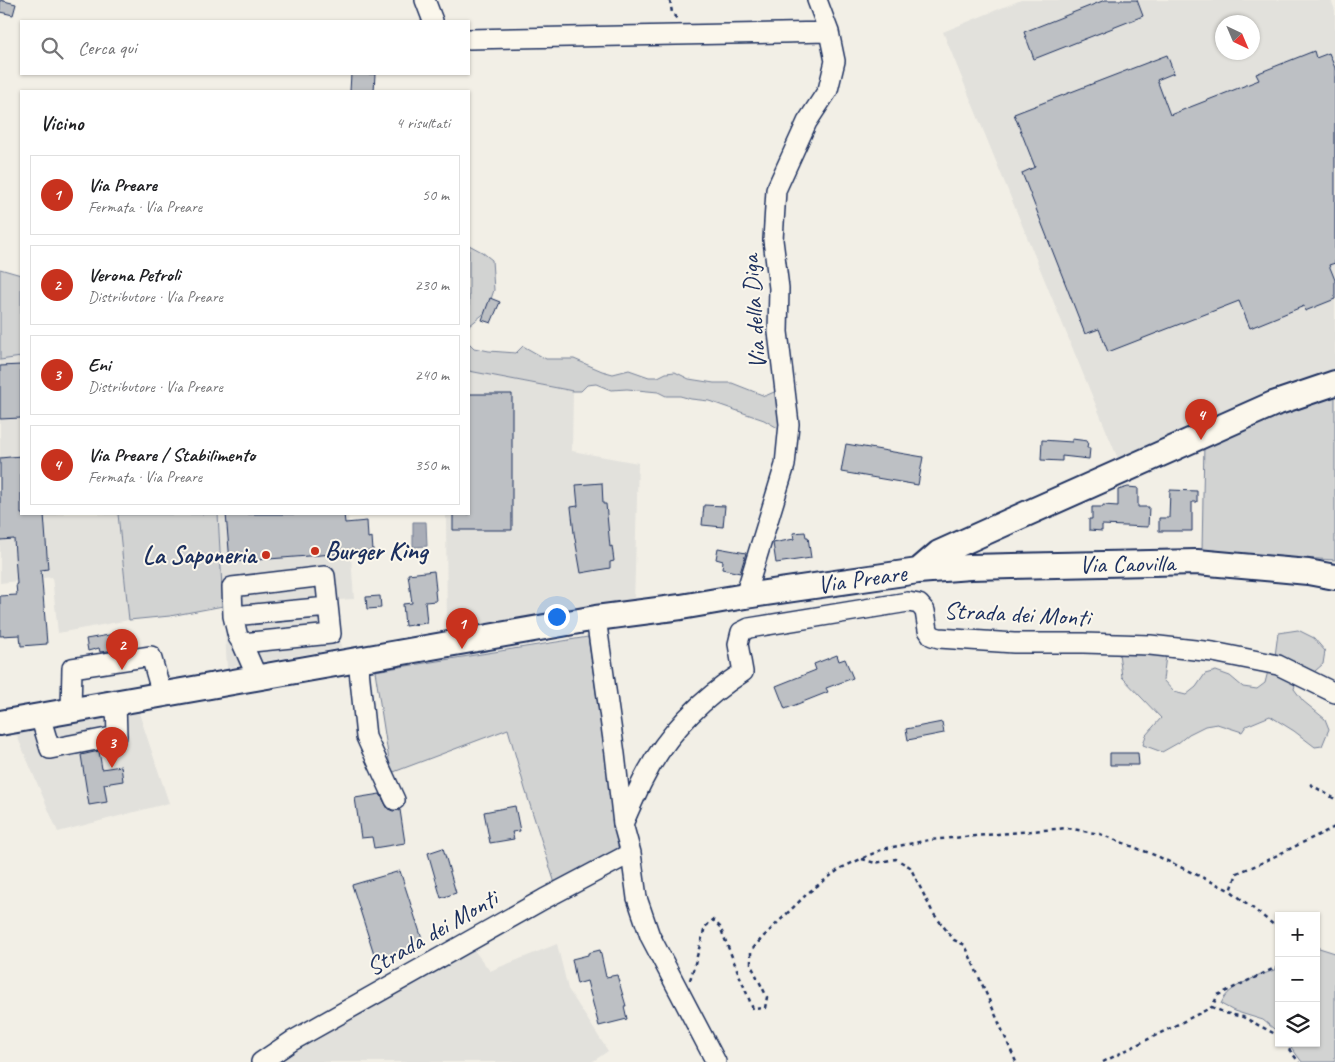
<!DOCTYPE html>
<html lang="it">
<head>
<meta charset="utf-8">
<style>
	body { margin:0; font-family:Caveat,sans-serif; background:#f6f6f6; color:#202124 }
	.controls { position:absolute; right:15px; bottom:15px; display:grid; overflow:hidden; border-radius:0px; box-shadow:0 1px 4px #0004 }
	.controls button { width:45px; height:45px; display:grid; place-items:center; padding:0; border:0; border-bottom:1px solid #e0e0e0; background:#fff; color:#202124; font:25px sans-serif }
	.compass { position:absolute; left:1215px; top:15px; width:45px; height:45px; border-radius:50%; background:#fff; box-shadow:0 1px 4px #0004; rotate:136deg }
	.you { position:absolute; left:556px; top:616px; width:18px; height:18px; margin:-12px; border:4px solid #fff; border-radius:50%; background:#1a73e8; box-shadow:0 0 0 8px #1a73e833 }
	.badge { display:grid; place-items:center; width:32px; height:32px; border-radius:50%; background:#c8321e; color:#fff; font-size:16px; font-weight:700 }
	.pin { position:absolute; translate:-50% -41px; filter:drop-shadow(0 1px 2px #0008) }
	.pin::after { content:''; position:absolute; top:26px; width:18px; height:15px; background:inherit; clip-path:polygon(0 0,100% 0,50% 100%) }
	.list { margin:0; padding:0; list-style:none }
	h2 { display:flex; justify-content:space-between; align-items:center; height:65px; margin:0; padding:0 20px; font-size:21px }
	h2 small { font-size:16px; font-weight:400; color:#757577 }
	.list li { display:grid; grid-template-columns:32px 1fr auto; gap:15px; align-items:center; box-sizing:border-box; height:80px; margin:0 10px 10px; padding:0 10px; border:1px solid #e0e0e0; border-radius:0px }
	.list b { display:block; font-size:19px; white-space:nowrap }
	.list p { margin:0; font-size:16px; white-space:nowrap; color:#757577 }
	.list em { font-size:16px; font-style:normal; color:#757577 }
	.icon { flex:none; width:28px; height:28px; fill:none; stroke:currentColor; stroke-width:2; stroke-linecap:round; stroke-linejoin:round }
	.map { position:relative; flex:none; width:1335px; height:1062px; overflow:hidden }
	.search { position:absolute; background:#fff; box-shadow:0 1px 4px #0004; left:20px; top:20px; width:450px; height:55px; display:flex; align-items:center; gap:12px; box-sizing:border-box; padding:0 18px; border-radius:0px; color:#757577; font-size:19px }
	.panel { position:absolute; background:#fff; box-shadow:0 1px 4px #0004; left:20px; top:90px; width:450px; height:425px; border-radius:0px }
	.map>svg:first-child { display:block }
	.built { fill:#e2e1dc; fill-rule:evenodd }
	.green { fill:#d2d3d2; stroke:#768198 }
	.water { fill:#a9adb7; stroke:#707b93 }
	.building { fill:#bdc0c4; stroke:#1b2f5e }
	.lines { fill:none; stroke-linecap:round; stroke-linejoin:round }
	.minor-casing { stroke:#1b2f5e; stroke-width:22 }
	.major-casing { stroke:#1b2f5e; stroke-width:28 }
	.path { stroke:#1b2f5e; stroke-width:2.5; stroke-dasharray:4 4; stroke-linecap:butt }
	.minor { stroke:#fbf7ec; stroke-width:19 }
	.major { stroke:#fbf7ec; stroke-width:24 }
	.poi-dot { fill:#c8321e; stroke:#fbf7ec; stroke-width:2 }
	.labels { text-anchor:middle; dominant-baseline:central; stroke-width:4; stroke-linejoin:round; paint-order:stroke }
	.street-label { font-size:25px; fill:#1b2f5e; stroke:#fbf7ec }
	.poi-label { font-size:25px; font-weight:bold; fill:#1b2f5e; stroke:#fbf7ec; text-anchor:start }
</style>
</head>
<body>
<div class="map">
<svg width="1335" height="1062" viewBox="0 0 1335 1062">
	<rect width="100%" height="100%" fill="#f2efe6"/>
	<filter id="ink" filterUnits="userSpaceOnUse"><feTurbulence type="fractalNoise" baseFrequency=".02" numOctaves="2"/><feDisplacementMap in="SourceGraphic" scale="10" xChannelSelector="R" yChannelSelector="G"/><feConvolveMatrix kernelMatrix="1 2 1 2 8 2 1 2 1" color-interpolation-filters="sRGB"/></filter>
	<g filter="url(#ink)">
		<path class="built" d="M1021 0H1331L1335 10V370L1275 387 1118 459 943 32ZM1222 22H1252V52H1222Z
			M21 357V514H118L129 620 58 633 52 577 0 583V360Z
			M469 371 573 391 572 451 638 463 634 604 447 636 446 514H469Z
			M218 514H348L354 599 337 600 341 648 227 668Z
			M138 710 169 803 58 832 14 729Z
			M557 944 568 989 608 1051 592 1062H282L280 1059 470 945 490 971Z"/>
		<path class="green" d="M469 245 482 252 492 260 494 290 487 311 469 326Z
			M0 269 21 275V357L0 360Z
			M469 343 474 348 489 351 516 353 523 346 546 359H574L602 371 613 374 629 370 649 377H658L666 373 675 372 689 379 714 383H732L765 396 781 389 783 431 764 420 709 401 691 399 680 396H666L658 392 627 389 611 390 596 384 587 385 581 391H573L469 371Z
			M1335 392V560L1202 552 1204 442Z
			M118 514H218L223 606 170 616 129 620Z
			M1298 630 1314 638 1325 651 1323 664 1314 672 1305 667 1298 674 1294 689 1303 701 1325 719 1329 729 1322 746 1315 747 1294 731 1270 716 1246 726 1242 732 1217 724 1205 726 1189 734 1178 743 1162 752 1143 745 1146 735 1161 718 1122 677 1117 637 1157 644 1166 656 1163 680 1174 692 1186 695 1196 687 1205 674 1216 671 1230 676 1243 687 1257 689 1265 683 1269 667 1275 656 1278 633Z
			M588 637 621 863 559 896 525 789 508 729 391 773 375 671Z
			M1316 947 1335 953V1062H1302L1288 1043H1316Z
			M1279 968V1033L1263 1020 1234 1011 1221 1004C1228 984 1261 976 1279 968Z"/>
		<path class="water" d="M413 522H426L427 546 413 547Z"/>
		<path class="building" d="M0 0 16 4 13 15 0 12Z
			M1105 0H1137L1143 16 1034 59 1024 32Z
			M1314 51 1316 58 1329 53 1335 68V263L1329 265 1335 280V299L1305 311 1304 306 1250 328 1239 301 1108 352 1099 329 1085 334 1022 173 1035 167 1014 114 1167 55 1174 73 1157 80 1170 115 1259 80 1256 74Z
			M351 74H375L374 91H350Z
			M490 298 500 302 491 323 482 320Z
			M21 365V418L0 419V366Z
			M469 394H512V530H453V514H469Z
			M1072 439 1088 441 1087 448H1090L1089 459 1062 456V461L1041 460 1042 440 1072 442Z
			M846 444 923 457 918 485 841 472Z
			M21 456V514H44L48 569 41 570 47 644 21 646 20 635 0 636V596L17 595 16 584H17L14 539 0 540V458Z
			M602 483 603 504H606L610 547 612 546 614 561 610 562V568L581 573 574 533 571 507 578 506 576 485Z
			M1128 487 1138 488V507H1149L1148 527 1102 525V531L1089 530V519H1092V507H1103V505L1118 506V490Z
			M1170 490 1197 491V502H1192V531H1159V518H1169Z
			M704 505 725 506 723 527 702 525Z
			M226 514H344L345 523 367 521 368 538 372 537 373 551 230 562Z
			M805 532 806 537H808L811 558 776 563 773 543 794 539 793 533Z
			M718 548 746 553 740 573 722 569 723 561 716 559Z
			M434 571 436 590 435 591 436 601 425 602 427 623 405 626 403 604 412 603 408 574Z
			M380 596 381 608 367 609 366 597Z
			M126 632 129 648 100 652 99 648 88 651 86 639Z
			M837 655 839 661 845 659 853 678 826 688 828 692 785 709 776 686 816 670 814 664Z
			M942 722 944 733 908 740 906 729Z
			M99 751 102 769 121 766 123 781 104 784 107 802 89 805 81 755Z
			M1110 753H1138L1139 765H1110Z
			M380 794 388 809 393 811 400 810 405 843 374 848 372 837 361 838 355 798Z
			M515 806 520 831 512 832 514 839 490 843 484 812Z
			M443 848 456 893 441 898 428 853Z
			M400 871 424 945 376 960 352 885Z
			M600 950 606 977 617 975 626 1006H624L627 1019 599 1026 587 981 577 984 572 959 588 955V953Z"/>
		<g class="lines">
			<g class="minor-casing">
				<path id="minor" d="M425 0 433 21
					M469 39 829 32
					M745 596 785 465 789 424 778 332 779 288 773 240 776 190 807 122 828 90 835 61 829 32 817 0
					M233 616 328 607
					M596 618 615 754 623 824 631 853 637 898 650 936 716 1062
					M242 643 331 634 325 576 232 587 233 616 238 637 242 643 257 677
					M358 660 366 737 395 800
					M71 710 72 668 151 656 162 694
					M40 716 50 749 117 736 116 702
					M623 824C629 810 635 796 642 782 665 735 700 700 743 672L738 644 741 632 749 628 908 602 919 604 925 611 928 630 932 636 939 638 1014 643H1083L1150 645 1213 652 1278 665 1335 693
					M261 1062 292 1041 544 899 631 853"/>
			</g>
			<g class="major-casing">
				<path id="major" d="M918 571 939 553 1019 517 1273 404 1335 383
					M0 723 596 618 681 607 745 596 918 571 970 567 1197 562 1308 572 1335 577"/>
			</g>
			<path class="path" d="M670 0 672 13 678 20
				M1310 784 1335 799
				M862 859 875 863 896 859 910 867 933 913 954 940 965 945 1016 1062
				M1279 929 1231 891 1237 873 1257 865 1335 827
				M1279 966 1218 995 1212 1007 1225 1013 1243 1017 1279 1036
				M690 980 694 967 705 927 713 920 720 927 753 1009 765 1008 767 997 751 965V951L762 938 809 892 841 868 883 849 929 840 1067 828 1100 834 1157 856 1231 891
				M1284 1043 1299 1062
				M1103 1062 1212 1007"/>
			<use href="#minor" class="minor"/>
			<use href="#major" class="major"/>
		</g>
	</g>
	<g class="poi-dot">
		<circle cx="315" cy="551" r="5"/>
		<circle cx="266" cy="555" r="5"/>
	</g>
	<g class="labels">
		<g class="street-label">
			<text transform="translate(754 312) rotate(-94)">Via della Diga</text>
			<text transform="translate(1127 564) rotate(-1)">Via Caovilla</text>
			<text transform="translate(862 579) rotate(-8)">Via Preare</text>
			<text transform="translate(1017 614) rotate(3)">Strada dei Monti</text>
			<text transform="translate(432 933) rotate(-30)">Strada dei Monti</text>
		</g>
		<g class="poi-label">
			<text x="325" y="551">Burger King</text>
			<text x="256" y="555" text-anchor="end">La Saponeria</text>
		</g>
	</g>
</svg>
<div class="controls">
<button>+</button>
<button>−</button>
<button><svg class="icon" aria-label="layers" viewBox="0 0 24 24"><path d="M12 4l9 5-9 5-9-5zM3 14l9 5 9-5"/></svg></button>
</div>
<svg class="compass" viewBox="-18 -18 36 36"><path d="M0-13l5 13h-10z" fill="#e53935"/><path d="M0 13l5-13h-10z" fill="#757577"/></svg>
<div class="you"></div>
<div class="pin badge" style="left:462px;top:649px">1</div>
<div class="pin badge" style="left:122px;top:670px">2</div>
<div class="pin badge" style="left:112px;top:768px">3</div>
<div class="pin badge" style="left:1201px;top:440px">4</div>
<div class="search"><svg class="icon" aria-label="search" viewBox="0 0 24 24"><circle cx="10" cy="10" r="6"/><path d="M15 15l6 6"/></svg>Cerca qui</div>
<section class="panel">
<h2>Vicino<small>4 risultati</small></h2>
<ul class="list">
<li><span class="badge">1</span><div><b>Via Preare</b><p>Fermata · Via Preare</p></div><em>50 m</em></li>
<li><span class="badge">2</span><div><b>Verona Petroli</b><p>Distributore · Via Preare</p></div><em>230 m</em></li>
<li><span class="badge">3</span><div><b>Eni</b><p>Distributore · Via Preare</p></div><em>240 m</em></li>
<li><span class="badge">4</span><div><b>Via Preare / Stabilimento</b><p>Fermata · Via Preare</p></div><em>350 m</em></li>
</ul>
</section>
</div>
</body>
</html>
